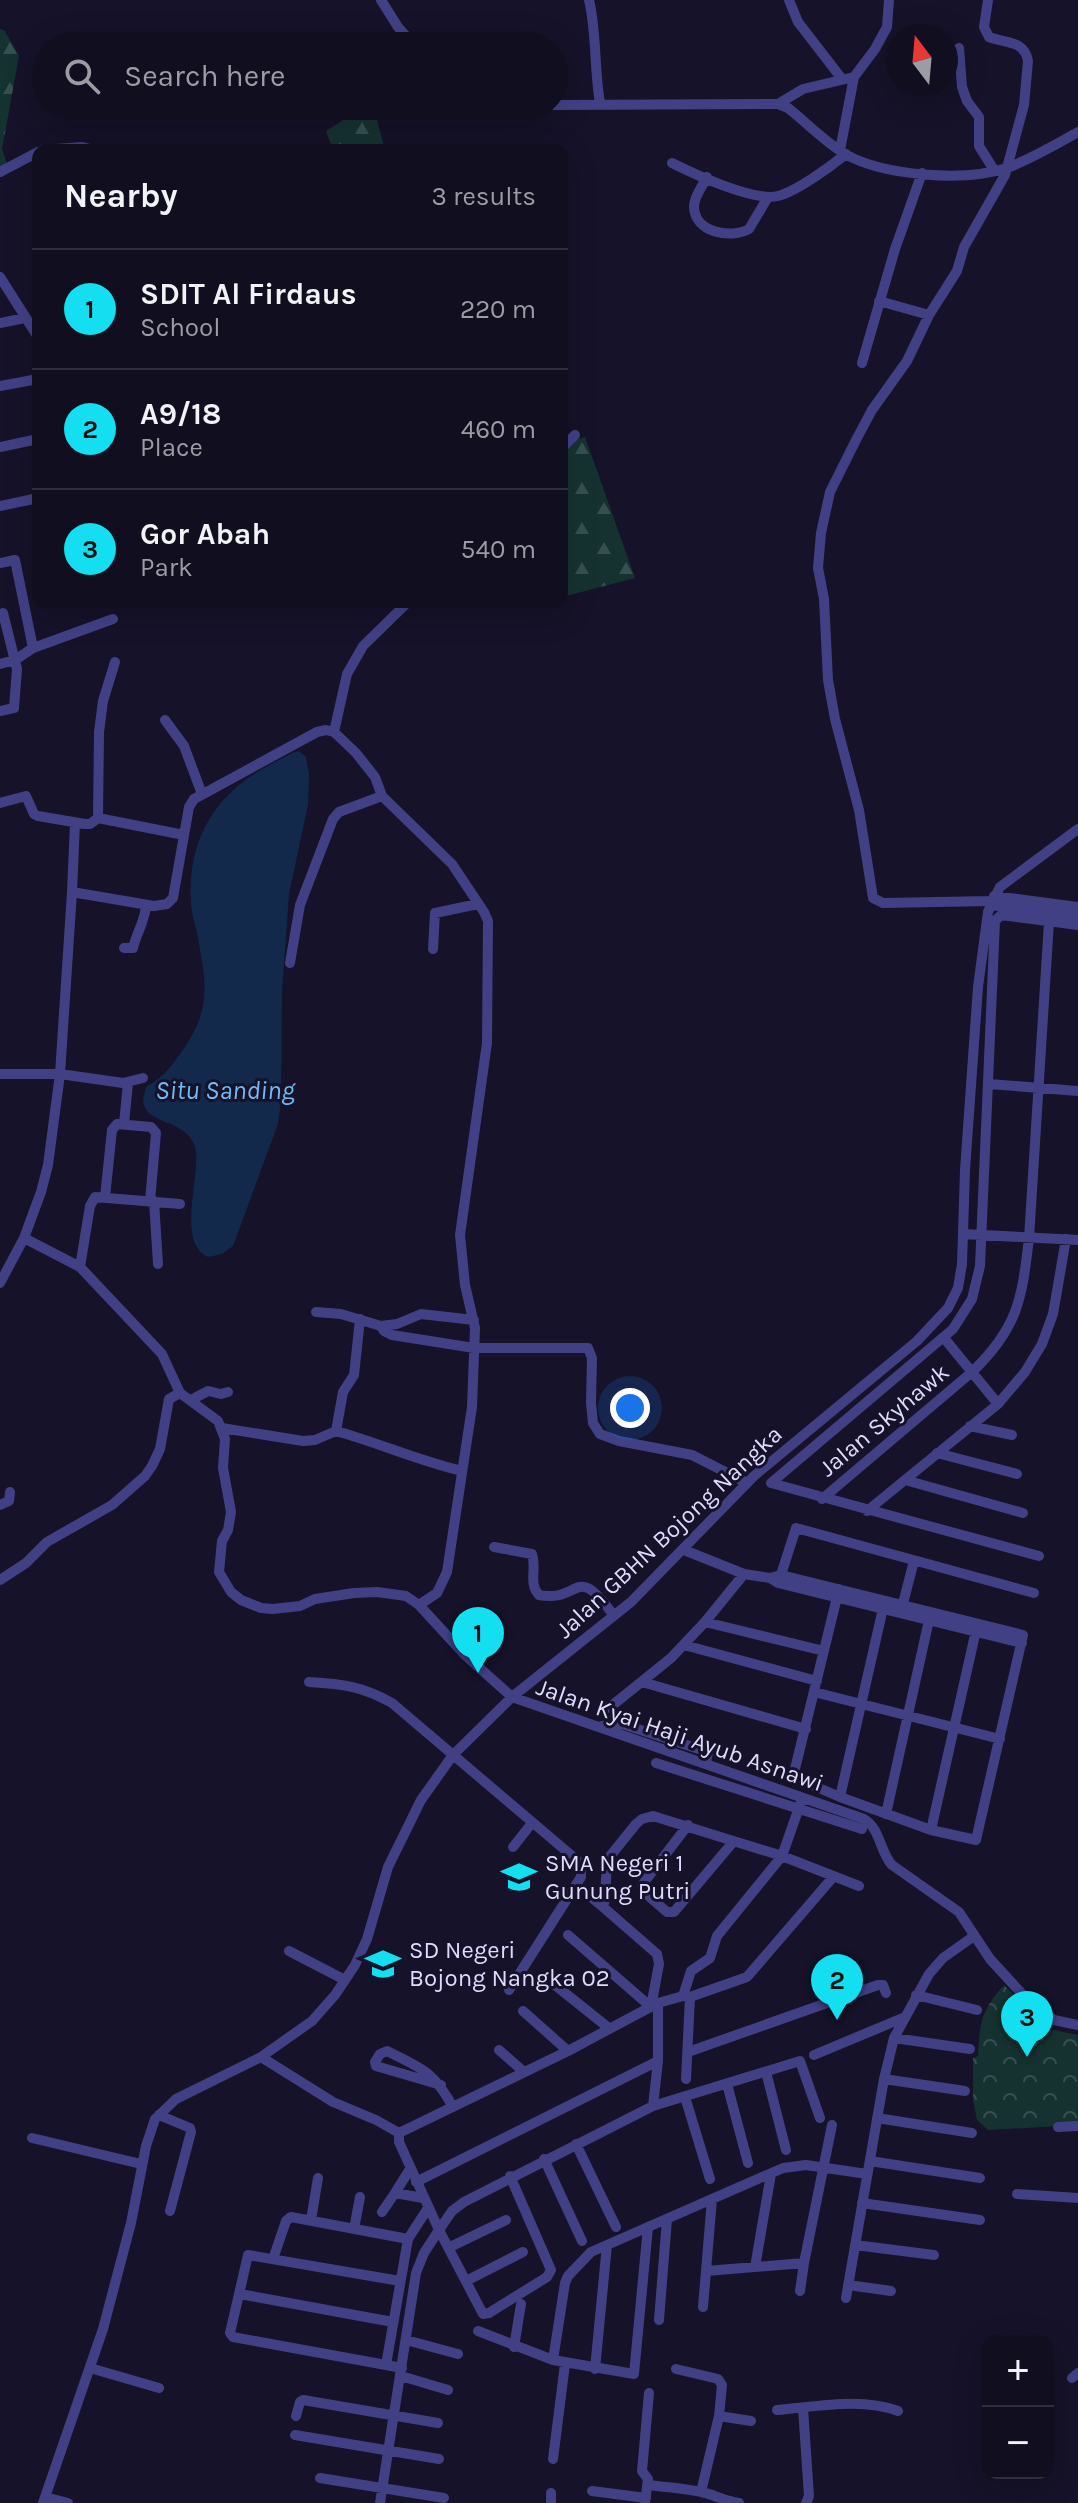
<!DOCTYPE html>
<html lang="en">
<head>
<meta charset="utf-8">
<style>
	body { margin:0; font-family:Karla,sans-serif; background:#1e1c2c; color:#f1f3f6 }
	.controls { position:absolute; right:24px; bottom:24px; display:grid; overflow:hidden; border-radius:16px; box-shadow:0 8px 32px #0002 }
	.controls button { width:72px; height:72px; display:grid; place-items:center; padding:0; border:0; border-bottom:2px solid #302e3d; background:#100e1f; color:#f1f3f6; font:40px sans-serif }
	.compass { position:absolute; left:886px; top:24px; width:72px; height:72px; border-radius:50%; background:#100e1f; box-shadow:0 8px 32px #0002; rotate:344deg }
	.you { position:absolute; left:630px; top:1408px; width:28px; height:28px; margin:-20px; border:6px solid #fff; border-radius:50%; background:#1a73e8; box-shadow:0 0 0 12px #1a73e833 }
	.badge { display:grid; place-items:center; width:52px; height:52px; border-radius:50%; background:#13dff1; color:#111; font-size:26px; font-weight:700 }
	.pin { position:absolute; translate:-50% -66px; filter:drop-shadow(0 2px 4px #0008) }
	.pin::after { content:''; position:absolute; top:42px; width:28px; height:24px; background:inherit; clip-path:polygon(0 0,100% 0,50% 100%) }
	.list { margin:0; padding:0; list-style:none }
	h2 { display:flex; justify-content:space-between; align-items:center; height:104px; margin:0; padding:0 32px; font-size:34px }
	h2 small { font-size:26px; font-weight:400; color:#9c9ca4 }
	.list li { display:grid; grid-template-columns:52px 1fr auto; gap:24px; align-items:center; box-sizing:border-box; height:120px; padding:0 32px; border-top:2px solid #302e3d }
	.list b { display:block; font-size:30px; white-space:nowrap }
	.list p { margin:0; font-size:26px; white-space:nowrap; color:#9c9ca4 }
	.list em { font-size:26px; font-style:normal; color:#9c9ca4 }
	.icon { flex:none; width:44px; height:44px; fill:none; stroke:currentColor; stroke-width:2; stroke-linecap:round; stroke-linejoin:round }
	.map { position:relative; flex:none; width:1078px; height:2503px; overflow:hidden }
	.search { position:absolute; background:#100e1f; box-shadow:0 8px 32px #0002; left:32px; top:32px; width:536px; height:88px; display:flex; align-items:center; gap:20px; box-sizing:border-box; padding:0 28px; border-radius:44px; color:#9c9ca4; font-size:30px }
	.panel { position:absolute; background:#100e1f; box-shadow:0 8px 32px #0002; left:32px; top:144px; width:536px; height:464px; border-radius:16px }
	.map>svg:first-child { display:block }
	.forest { fill:url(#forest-firs) }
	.park { fill:url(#park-crowns) }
	.water { fill:#12294c }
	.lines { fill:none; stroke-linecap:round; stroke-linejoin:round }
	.minor { stroke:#414085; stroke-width:10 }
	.labels { text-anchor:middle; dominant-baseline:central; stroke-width:6; stroke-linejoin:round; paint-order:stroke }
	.street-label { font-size:24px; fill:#dfdbfd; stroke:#151229 }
	.poi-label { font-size:24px; fill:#dfdbfd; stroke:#151229; text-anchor:start }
	.water-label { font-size:26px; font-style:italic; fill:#70bbf7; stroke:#151229 }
</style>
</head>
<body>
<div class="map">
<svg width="1078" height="2503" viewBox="0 0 1078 2503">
	<defs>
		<pattern id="forest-firs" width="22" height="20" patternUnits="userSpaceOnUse" patternTransform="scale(2)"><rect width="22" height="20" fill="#153231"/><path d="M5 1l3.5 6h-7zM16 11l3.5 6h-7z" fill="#374f50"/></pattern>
		<pattern id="park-crowns" width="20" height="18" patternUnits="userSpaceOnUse" patternTransform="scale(2)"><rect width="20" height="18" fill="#153231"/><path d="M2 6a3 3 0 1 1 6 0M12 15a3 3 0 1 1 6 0" fill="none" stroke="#374f50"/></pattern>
	</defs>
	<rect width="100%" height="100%" fill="#151229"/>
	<path class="forest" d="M0 29 4 30 19 56 2 149 9 170 0 172Z
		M375 113 385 150H333L326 131 353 114Z
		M585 437 635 578 562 597V445Z"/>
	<path class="park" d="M1004 1985 1049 2029 1078 2035V2125L988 2130 977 2120 973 2100V2058L978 2056C980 2022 981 2011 1004 1985Z"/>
	<path class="water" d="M299 751 306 757 309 775 308 805 289 894 282 992 281 1101 278 1124 233 1246 222 1254 208 1257C177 1244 199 1180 196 1152 191 1119 150 1126 144 1105 142 1100 145 1092 146 1087 161 1079 171 1067 180 1054 211 1011 207 988 198 938 196 926 191 914 191 902 187 842 214 795 266 767 277 761 288 754 299 751Z"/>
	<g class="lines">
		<path class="minor" d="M381 0 398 27 415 46
			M589 0C597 34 594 69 600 103
			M789 0 798 22 842 79
			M988 0 984 27 989 37C1004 43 1025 40 1028 61L1024 105 1005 175 964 247 957 271 929 315 907 361 872 410 856 440 830 492 821 533 818 568 824 599 828 680 835 719 859 810 873 898 883 903 992 901
			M959 48 962 87 967 101 979 117V146L994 170
			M778 104 803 89 854 77 875 49 887 27 889 0
			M554 105 778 104 788 108C807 123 824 141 845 154 884 176 964 182 1007 168 1031 159 1055 145 1078 132
			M463 106 495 110 537 106
			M43 150 82 147 94 150
			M840 150 854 77
			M672 163C694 174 754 202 778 196 797 191 830 167 846 154
			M0 172 38 152
			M707 177C703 185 694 197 694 206 694 233 731 239 749 229L768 197
			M0 277 38 337
			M879 301 929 315
			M0 323 25 318
			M862 363 895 249 922 173
			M0 386 38 379
			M0 447 38 439
			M562 448 575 435
			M0 506 38 498
			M0 563 15 560 33 648 113 619
			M0 664 15 660 33 648
			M0 711 14 708 17 669 3 613
			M165 720 184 746 202 794
			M334 732 347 674 363 646 408 602
			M0 803 26 796 34 814 38 816 85 824H90L98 818 99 732 103 701 115 662
			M98 818 184 835
			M72 892 75 823
			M994 896 1078 907
			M991 905 1078 916
			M124 948H133C137 931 145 922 146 905
			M433 949 435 913 478 904
			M290 963 300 905 333 819 339 812 382 796
			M0 1074H60L123 1083 143 1078
			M989 1084 1078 1091
			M124 1124 128 1083
			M105 1197 112 1130 117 1124 151 1127 156 1133 150 1201
			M154 1201 158 1264
			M963 1234 1078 1240
			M24 1238 80 1267 162 1354 180 1393 218 1421 225 1439 223 1468 231 1512 228 1530 222 1541 219 1572 231 1592 241 1600 261 1608 273 1609 300 1606 315 1599 354 1593 377 1592 406 1596 419 1605 465 1655 512 1697 864 1819C880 1828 880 1852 892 1865L959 1912 990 1959 1035 2008 1054 2020 1078 2025
			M80 1267 90 1206 95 1197 180 1204
			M0 1283 24 1238 41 1192 48 1165 60 1074 72 892 154 906 167 904 173 898 189 807 194 799 317 732 326 730 334 732 356 753 375 777 382 796 452 864 484 912 488 921 487 1043 460 1235 465 1285 475 1328 472 1407 447 1572 437 1593 419 1605
			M316 1312 341 1314 381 1326 397 1324 421 1314 474 1320
			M381 1326 384 1331 392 1335 474 1348H588L592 1358 591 1403 593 1423 600 1434 619 1441 692 1455 747 1483
			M944 1338 998 1404
			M191 1400 208 1391 221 1394 228 1392
			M970 1426 1012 1435
			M222 1428 303 1441 315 1440 336 1431 343 1392 354 1375 360 1319
			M336 1431C379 1443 419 1461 462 1471
			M937 1453 1017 1474
			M905 1480 1023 1513
			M822 1499 972 1372C1018 1328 1022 1299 1029 1238L1049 922
			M0 1505 9 1501 10 1492
			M867 1511 998 1404 1025 1372 1042 1344 1053 1314 1066 1239
			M494 1547 532 1554C537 1569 528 1583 539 1595 582 1603 574 1560 614 1616
			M684 1550 744 1574 770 1578 778 1583 1022 1643
			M1039 1556 771 1483 953 1329 972 1299 980 1266 995 921 1001 915 1078 925
			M770 1578 781 1575 1023 1635 976 1840 931 1830 840 1797 793 1777 839 1589
			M0 1580 26 1563 47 1542 112 1505 145 1476 152 1466 160 1449 169 1399 180 1393
			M779 1581 796 1528 1034 1593
			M901 1611 914 1561
			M705 1622 824 1651
			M684 1645 817 1681
			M309 1682C342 1684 362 1686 392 1703L578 1861 581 1866V1877L509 1990
			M642 1682 806 1729
			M814 1692 1000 1739
			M609 1708 671 1658 705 1622 744 1574
			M602 1726 622 1724 708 1752 706 1763
			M656 1763 862 1829
			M840 1797 884 1604
			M886 1814 929 1620
			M688 1825 642 1885 645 1893 667 1912H674L734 1841
			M931 1830 977 1626
			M513 1847 532 1823
			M592 1898 603 1907
			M568 1935 651 2007
			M289 1951 345 1980
			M545 1977 610 2029
			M916 1995 977 2010
			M683 1996 690 1997 747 1977 834 1876
			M651 2007 659 1964 657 1954 603 1907 605 1900 607 1860 636 1824 642 1819 653 1816 782 1856 859 1886
			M523 2011 568 2051
			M894 2038 970 2049
			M499 2050 524 2072
			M688 2052 878 1985H883L886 1993
			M814 2055 905 2017
			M261 2057 333 2102 376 2120 399 2133V2142L439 2230 424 2253 416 2273 380 2503
			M766 2072 786 2150
			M686 2079 690 1997
			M884 2079 965 2091
			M727 2084 748 2163
			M441 2085 376 2066 375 2062 380 2054 387 2051C423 2069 433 2071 453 2107
			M685 2097 710 2179
			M653 2106 800 2061 820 2118
			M159 2115 190 2128 191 2132 170 2211
			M877 2118 972 2133
			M1058 2127 1078 2126
			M399 2133 568 2051 658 2003 683 1996 691 1971 710 1958 717 1936 782 1856 802 1799
			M32 2138 141 2164
			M576 2144 616 2227
			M544 2159 582 2241
			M870 2161 980 2178
			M410 2169 395 2193 423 2198
			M510 2176 551 2270 547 2277 489 2313 483 2314 439 2230 452 2211 464 2202 653 2106 658 2061V2003
			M416 2182 658 2061
			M1017 2194 1078 2198
			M862 2203 980 2220
			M382 2212 395 2193
			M311 2220 318 2178
			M648 2227 634 2374 553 2360 565 2283 568 2276 591 2252 783 2168 806 2165 867 2174
			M354 2229 360 2197
			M855 2245 934 2255
			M450 2247 506 2220
			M273 2259 286 2221 291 2217 408 2239
			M755 2267 771 2174
			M706 2271 804 2263 832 2125
			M466 2281 523 2252
			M848 2285 891 2291
			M800 2291 804 2263
			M240 2294 393 2322
			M846 2298 884 2079 894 2038 929 1974 943 1958 974 1936
			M703 2307 712 2199
			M659 2320 667 2219
			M478 2331 553 2360
			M406 2340 458 2354
			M514 2347 521 2304
			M386 2365 233 2337 230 2333 248 2255 400 2281
			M90 2368 159 2388
			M402 2368 386 2365 408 2239 428 2208
			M595 2369 607 2245
			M676 2369 718 2379 722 2385 719 2416 701 2492
			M401 2376 448 2390
			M1072 2378 1078 2373
			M803 2408 809 2496 806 2503
			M777 2410C815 2407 861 2397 898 2411
			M296 2416 300 2402 303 2400 438 2423
			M719 2416 751 2421
			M295 2435 439 2459
			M553 2459 565 2364
			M320 2478 444 2498
			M647 2485C665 2487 684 2488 701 2492 716 2495 723 2501 739 2503
			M592 2491 646 2498
			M45 2497 68 2503
			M43 2503 103 2329 131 2223 146 2146 155 2119 176 2099 261 2057 312 2021 335 1995 355 1965 367 1939 388 1867 421 1800 453 1755 512 1697 631 1602 754 1476 917 1341 948 1308 958 1288 962 1264 965 1170 978 987 988 912 1000 887 1078 829
			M551 2503V2493
			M645 2503 648 2479 642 2471 649 2393"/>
	</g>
	<defs>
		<g id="school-bare" transform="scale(2.76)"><path d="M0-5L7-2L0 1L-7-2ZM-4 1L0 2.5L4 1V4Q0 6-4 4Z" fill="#13dff1" stroke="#151229" stroke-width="2.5" paint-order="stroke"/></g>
	</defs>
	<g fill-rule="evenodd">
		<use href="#school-bare" x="519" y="1877"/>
		<use href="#school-bare" x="383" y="1964"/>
	</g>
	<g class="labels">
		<g class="street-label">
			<text transform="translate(884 1420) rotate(-40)">Jalan Skyhawk</text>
			<text transform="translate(669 1532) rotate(-43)">Jalan GBHN Bojong Nangka</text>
			<text transform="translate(680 1735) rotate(19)">Jalan Kyai Haji Ayub Asnawi</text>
		</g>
		<g class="poi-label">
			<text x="545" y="1863">SMA Negeri 1<tspan x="545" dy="28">Gunung Putri</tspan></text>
			<text x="409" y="1950">SD Negeri<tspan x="409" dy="28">Bojong Nangka 02</tspan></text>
		</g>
		<g class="water-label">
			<text x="225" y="1090">Situ Sanding</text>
		</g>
	</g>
</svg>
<div class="controls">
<button>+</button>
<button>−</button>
</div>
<svg class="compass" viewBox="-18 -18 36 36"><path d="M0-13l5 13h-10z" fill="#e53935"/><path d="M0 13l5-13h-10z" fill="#9c9ca4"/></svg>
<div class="you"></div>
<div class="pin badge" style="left:478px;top:1673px">1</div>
<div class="pin badge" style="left:837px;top:2020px">2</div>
<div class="pin badge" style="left:1027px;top:2057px">3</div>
<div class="search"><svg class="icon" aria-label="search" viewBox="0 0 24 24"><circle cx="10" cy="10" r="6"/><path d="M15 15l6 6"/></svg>Search here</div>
<section class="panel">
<h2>Nearby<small>3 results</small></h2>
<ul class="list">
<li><span class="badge">1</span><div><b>SDIT Al Firdaus</b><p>School</p></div><em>220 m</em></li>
<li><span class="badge">2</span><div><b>A9/18</b><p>Place</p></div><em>460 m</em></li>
<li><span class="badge">3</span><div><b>Gor Abah</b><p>Park</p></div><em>540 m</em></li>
</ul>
</section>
</div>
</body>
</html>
